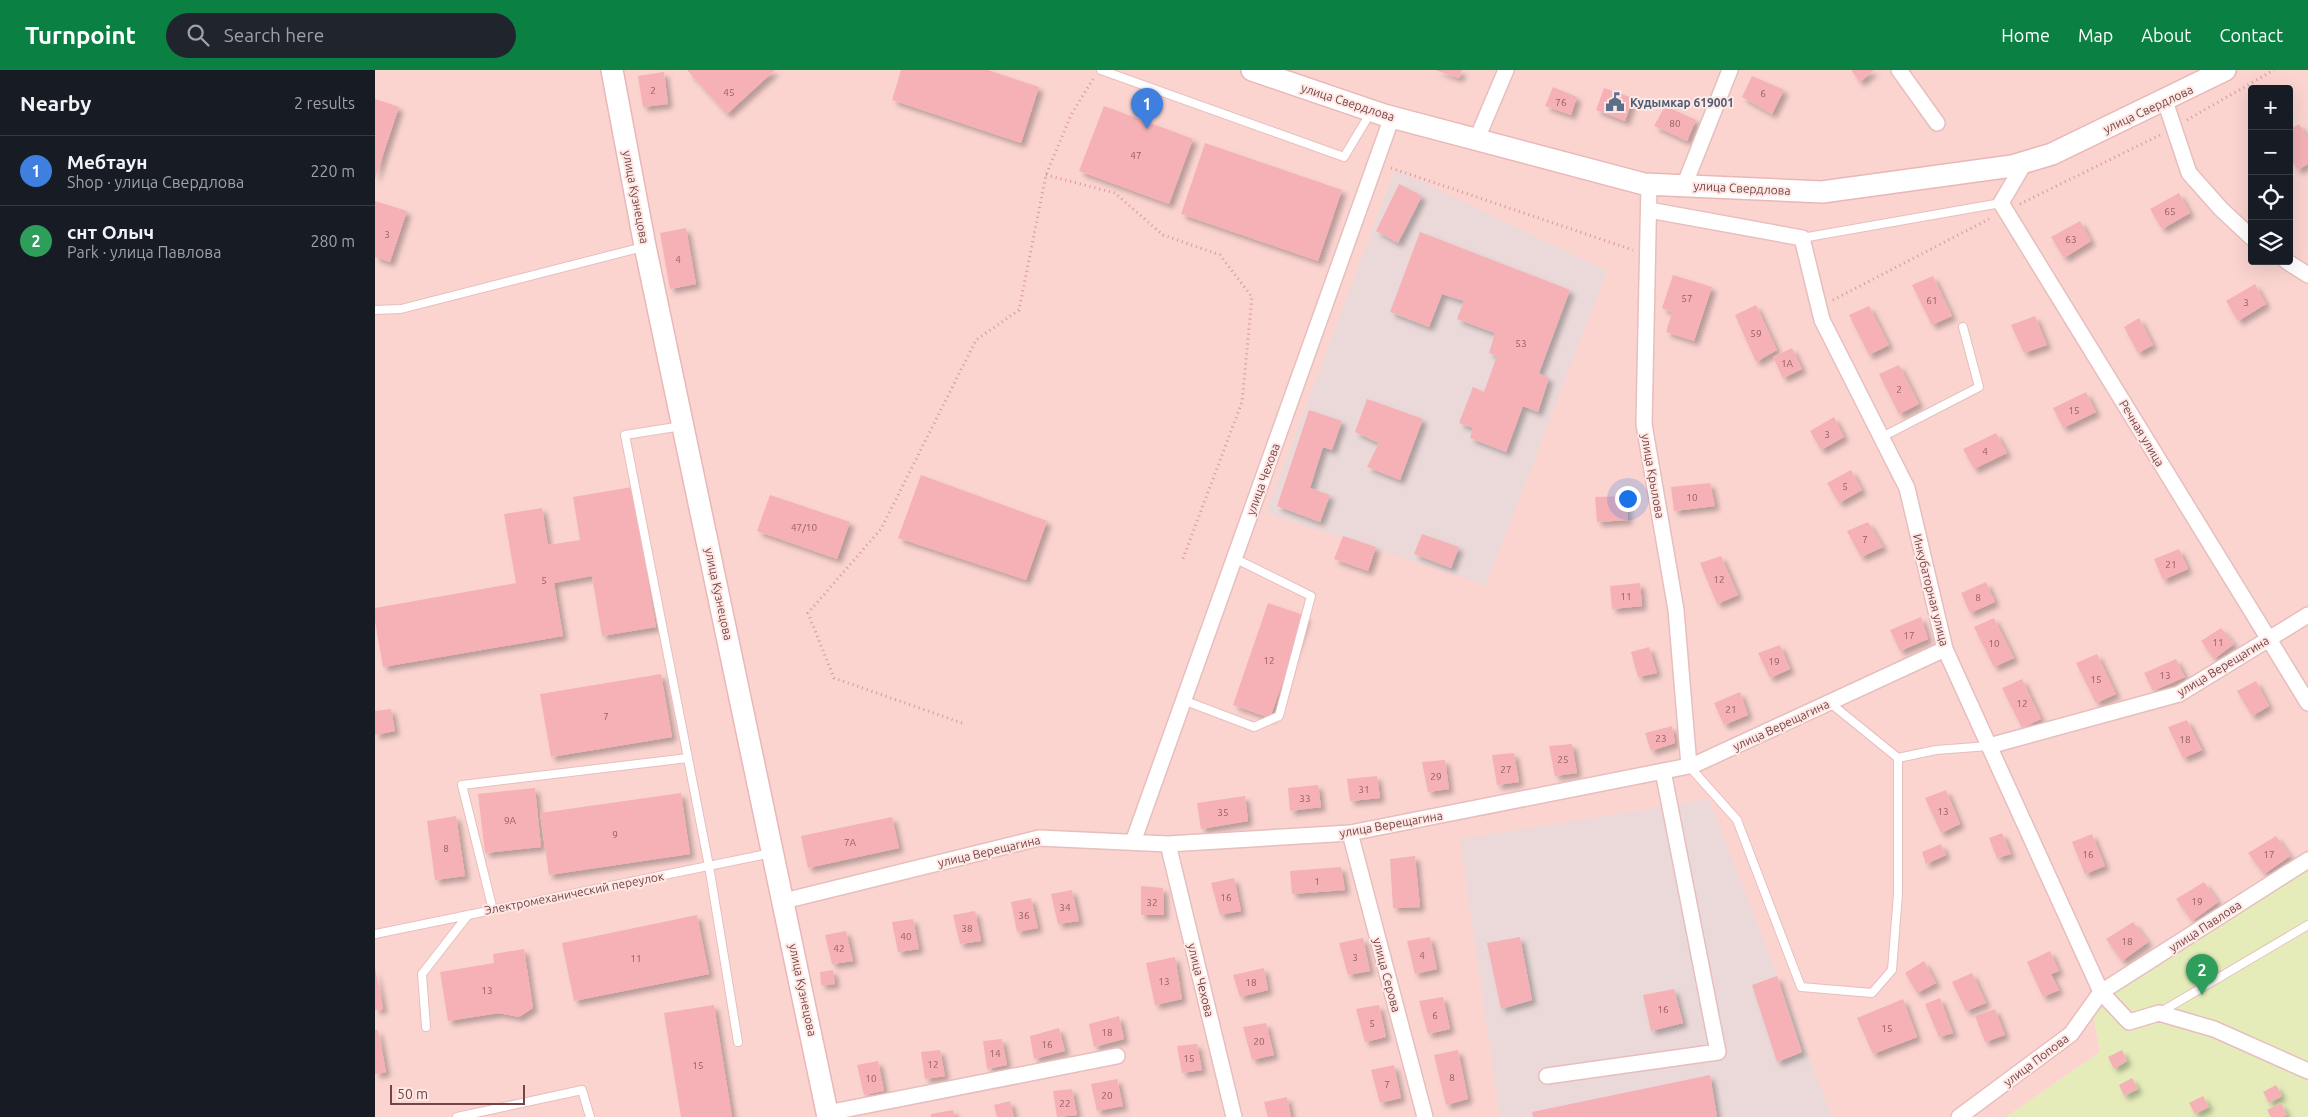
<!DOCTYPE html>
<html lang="en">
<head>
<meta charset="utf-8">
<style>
	body { margin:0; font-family:Ubuntu,sans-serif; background:#20242c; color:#f1f3f6 }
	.controls { position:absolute; right:15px; top:15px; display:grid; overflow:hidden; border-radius:5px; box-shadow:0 5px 20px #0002 }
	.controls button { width:45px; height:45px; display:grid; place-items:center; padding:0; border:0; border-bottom:1px solid #363941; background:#171b24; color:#f1f3f6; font:25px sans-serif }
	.scale { position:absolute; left:15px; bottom:12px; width:135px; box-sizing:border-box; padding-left:5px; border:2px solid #744449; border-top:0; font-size:14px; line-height:18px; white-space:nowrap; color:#744449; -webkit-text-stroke:4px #ffe8e4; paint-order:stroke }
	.you { position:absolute; left:1252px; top:428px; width:18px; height:18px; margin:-12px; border:4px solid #fff; border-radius:50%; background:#1a73e8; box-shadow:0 0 0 8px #1a73e833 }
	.badge { display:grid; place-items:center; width:32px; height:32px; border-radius:50%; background:#0b8043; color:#fff; font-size:16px; font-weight:700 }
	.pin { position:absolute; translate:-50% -41px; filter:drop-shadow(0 1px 2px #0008) }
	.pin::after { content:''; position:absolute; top:26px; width:18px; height:15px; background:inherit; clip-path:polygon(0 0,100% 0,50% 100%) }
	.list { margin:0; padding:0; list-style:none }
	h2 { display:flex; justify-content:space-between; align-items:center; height:65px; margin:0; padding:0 20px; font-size:21px }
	h2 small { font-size:16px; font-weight:400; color:#9ea1a6 }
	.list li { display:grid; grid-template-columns:32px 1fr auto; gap:15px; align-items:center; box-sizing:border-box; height:70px; padding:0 20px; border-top:1px solid #363941 }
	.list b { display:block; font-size:19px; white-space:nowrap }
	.list p { margin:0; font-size:16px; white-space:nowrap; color:#9ea1a6 }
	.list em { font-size:16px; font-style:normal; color:#9ea1a6 }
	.icon { flex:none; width:28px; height:28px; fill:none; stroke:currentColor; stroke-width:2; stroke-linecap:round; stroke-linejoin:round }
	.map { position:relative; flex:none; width:1933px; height:1047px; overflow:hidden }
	header { display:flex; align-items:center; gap:30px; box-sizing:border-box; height:70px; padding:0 25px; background:#0b8043; color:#fff }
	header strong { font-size:24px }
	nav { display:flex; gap:28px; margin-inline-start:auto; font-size:18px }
	.search { width:350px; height:45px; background:#20242c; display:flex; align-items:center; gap:12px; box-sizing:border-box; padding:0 18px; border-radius:28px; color:#9ea1a6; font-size:19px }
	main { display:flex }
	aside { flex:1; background:#171b24 }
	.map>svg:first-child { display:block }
	.residential { fill:#fbd4d0; fill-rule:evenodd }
	.industrial { fill:#ebd9d9 }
	.green { fill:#e5ecba }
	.building { fill:#f5b1b6; filter:url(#shadow) }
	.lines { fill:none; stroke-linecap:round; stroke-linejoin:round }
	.lane-casing { stroke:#e7bebe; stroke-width:10 }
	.street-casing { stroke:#e7bebe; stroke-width:18 }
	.secondary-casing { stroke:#e9b7b7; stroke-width:24 }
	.path { stroke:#d9959b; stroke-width:3; stroke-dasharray:1 4; stroke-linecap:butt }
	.lane { stroke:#fff; stroke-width:8 }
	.street { stroke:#fff; stroke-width:15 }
	.secondary { stroke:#fff; stroke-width:21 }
	.labels { text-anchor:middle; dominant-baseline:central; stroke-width:4; stroke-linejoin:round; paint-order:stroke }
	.number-label { font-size:10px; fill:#945f64 }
	.street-label { font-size:12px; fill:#744449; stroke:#ffe8e4 }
	.service-label { font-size:12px; font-weight:bold; fill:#4e5e75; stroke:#ffe8e4; text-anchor:start }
</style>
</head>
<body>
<header>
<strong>Turnpoint</strong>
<div class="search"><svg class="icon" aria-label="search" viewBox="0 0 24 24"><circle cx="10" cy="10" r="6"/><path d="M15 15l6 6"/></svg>Search here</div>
<nav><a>Home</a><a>Map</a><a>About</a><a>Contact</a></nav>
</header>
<main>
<aside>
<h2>Nearby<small>2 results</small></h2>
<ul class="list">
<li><span class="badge" style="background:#3f7fe0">1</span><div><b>Мебтаун</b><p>Shop · улица Свердлова</p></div><em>220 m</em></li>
<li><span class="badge" style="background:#2e9e5b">2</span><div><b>снт Олыч</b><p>Park · улица Павлова</p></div><em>280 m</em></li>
</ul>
</aside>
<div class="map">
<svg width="1933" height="1047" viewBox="0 0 1933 1047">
	<defs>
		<filter id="shadow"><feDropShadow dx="4.5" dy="4.5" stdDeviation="2.5" flood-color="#0004"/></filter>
	</defs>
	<rect width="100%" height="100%" fill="#fee1dc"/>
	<path class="residential" d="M0 0H1933V799L1715 928 1725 982 1631 1047H0ZM1877 19H1914V191H1877Z"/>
	<path class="industrial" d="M1020 99 1232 201 1111 515 891 443Z
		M1334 729 1457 1047H1125L1085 769Z"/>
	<path class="green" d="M1933 799V1047H1631L1725 982 1715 928Z"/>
	<path class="building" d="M312 0H400L352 44Z
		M526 0H613L664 17 646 73 517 30Z
		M1060 0H1087L1084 8Z
		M1476 0H1499L1485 12Z
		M289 2 293 34 268 37 263 6Z
		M1377 6 1409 20 1397 44 1367 27Z
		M1178 17 1202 27 1196 45 1170 36Z
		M1229 18 1258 28 1250 51 1221 40Z
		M0 29 24 37 0 109Z
		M729 36 818 69 794 134 704 101Z
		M1290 36 1321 50 1312 71 1279 56Z
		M1924 54 1933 69V94L1923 100 1914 87V60Z
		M830 73 967 120 943 191 806 144Z
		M1024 114 1047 126 1023 173 1001 161Z
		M1804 123 1815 143 1787 159 1775 139Z
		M0 131 32 141 15 192 0 187Z
		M1705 151 1716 171 1689 188 1676 167Z
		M311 158 321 214 295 219 285 163Z
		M1045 162 1195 220 1164 303 1174 308 1163 342 1148 336 1131 382 1095 368 1098 358 1084 353 1098 317 1109 322 1122 286 1114 283 1120 263 1082 249 1089 231 1067 224 1054 257 1015 242Z
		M1298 205 1337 217 1319 271 1291 262 1297 242 1287 238Z
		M1558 206 1577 246 1557 255 1537 215Z
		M1880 214 1891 234 1863 251 1851 231Z
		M1381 235 1402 280 1381 292 1360 245Z
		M1494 236 1514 275 1494 285 1474 245Z
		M1660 246 1672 275 1649 283 1636 255Z
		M1764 248 1778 275 1763 283 1749 257Z
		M1417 278 1427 299 1408 308 1398 287Z
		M1524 295 1544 334 1524 344 1504 304Z
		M1711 322 1721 342 1688 358 1678 338Z
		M992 329 1048 349 1025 410 992 397 1004 373 980 362Z
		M934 340 967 351 957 380 948 377 935 418 955 425 945 452 902 436Z
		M1459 347 1469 367 1446 380 1435 361Z
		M1621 363 1632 383 1599 399 1588 379Z
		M1476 400 1487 420 1464 433 1452 413Z
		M546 405 672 451 651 510 523 468Z
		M1335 413 1340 436 1299 441 1296 417Z
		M257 417 281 557 227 566 217 506 179 513 188 566 8 597 0 551V538L141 513 129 444 167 438 173 475 205 470 198 427Z
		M395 425 475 452 462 489 382 461Z
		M1251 426 1253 450 1222 452 1220 427Z
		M1493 452 1508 477 1486 487 1472 461Z
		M1047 464 1084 477 1076 498 1039 484Z
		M968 466 1001 477 993 501 959 489Z
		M1804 479 1813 499 1788 510 1779 489Z
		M1346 486 1363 525 1342 534 1325 493Z
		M1611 512 1620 532 1595 543 1586 523Z
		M1265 513 1267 536 1237 539 1235 516Z
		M893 533 931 546 895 648 858 635Z
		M1546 547 1553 569 1525 581 1515 560Z
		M1619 548 1639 588 1619 597 1599 557Z
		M1846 558 1859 574 1839 589 1826 571Z
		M1405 575 1415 599 1395 608 1383 583Z
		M1274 577 1282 603 1263 607 1256 582Z
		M1722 584 1741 624 1721 633 1701 593Z
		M1801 589 1810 607 1778 621 1769 603Z
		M286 604 297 667 176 687 165 624Z
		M1647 609 1666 649 1647 658 1627 618Z
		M1881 611 1894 636 1877 646 1862 621Z
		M1365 622 1373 645 1349 655 1339 633Z
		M16 639 20 661 0 665V641Z
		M1812 650 1827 680 1808 688 1793 657Z
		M1297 656 1300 673 1276 681 1270 663Z
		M1197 674 1202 703 1180 706 1174 676Z
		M1139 683 1144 712 1122 715 1117 685Z
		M1070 690 1074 719 1053 722 1047 692Z
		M1002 706 1005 728 975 731 972 709Z
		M943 715 946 737 915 741 913 718Z
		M160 718 166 777 110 783 103 724Z
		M1571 720 1585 754 1566 763 1550 728Z
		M306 723 315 784 174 805 165 743Z
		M870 726 873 751 826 759 822 733Z
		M81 746 90 806 60 810 52 751Z
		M517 747 524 778 433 798 426 766Z
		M1627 763 1636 784 1622 788 1614 768Z
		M1717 764 1730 796 1710 804 1697 772Z
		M1901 766 1915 786 1889 804 1873 783Z
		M1566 774 1571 785 1551 794 1547 782Z
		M1040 786 1045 837 1018 838 1015 789Z
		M966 797 970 820 917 824 915 801Z
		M859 808 866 841 845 845 836 813Z
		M1829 812 1843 832 1817 851 1801 829Z
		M766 816 788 818 789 845H766Z
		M697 820 704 851 683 854 676 824Z
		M656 828 663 858 642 862 636 832Z
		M600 841 606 871 585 874 578 845Z
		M322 845 334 904 199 931 187 873Z
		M538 849 544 879 523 882 517 852Z
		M1758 852 1773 872 1747 891 1731 869Z
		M471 861 478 891 457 894 450 865Z
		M1055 867 1062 899 1040 904 1032 871Z
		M1145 867 1157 930 1126 939 1112 873Z
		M988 868 995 901 973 905 964 873Z
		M149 879 158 938 144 947 124 943 73 951 65 902 119 893 118 884Z
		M1675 881 1684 901 1676 904 1684 920 1668 927 1652 892Z
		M800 887 807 929 780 935 771 893Z
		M1549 891 1561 913 1542 923 1530 903Z
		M0 898 8 939 0 940Z
		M889 898 893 920 865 927 858 905Z
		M458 900 460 914 446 915 445 902Z
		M1597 903 1611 933 1591 941 1577 912Z
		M1402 906 1427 982 1402 992 1377 915Z
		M1299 919 1308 953 1276 961 1268 925Z
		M1068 927 1075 959 1053 964 1044 931Z
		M1565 928 1578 963 1564 967 1550 934Z
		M1528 929 1542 967 1498 984 1482 948Z
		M339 935 357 1047H306L289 943Z
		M1004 935 1011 967 990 972 981 939Z
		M1620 939 1630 965 1610 972 1600 946Z
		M744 946 749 969 719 977 714 954Z
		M891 953 899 985 877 990 868 957Z
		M684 958 690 981 659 989 655 966Z
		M0 960H3L11 1002 0 1004Z
		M627 969 632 995 612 999 608 971Z
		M822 974 827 1000 807 1003 802 976Z
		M565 980 570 1006 550 1009 546 982Z
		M1083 980 1093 1029 1071 1035 1059 985Z
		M1747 980 1752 991 1739 999 1733 987Z
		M503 991 509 1021 489 1025 482 995Z
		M1019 995 1026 1028 1005 1033 996 1000Z
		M1335 1005 1342 1047H1158L1157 1042Z
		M1757 1008 1763 1019 1749 1026 1744 1015Z
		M742 1009 748 1036 722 1041 716 1014Z
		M1901 1015 1907 1026 1894 1033 1888 1022Z
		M697 1019 702 1045 682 1047 678 1021Z
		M1828 1026 1834 1037 1820 1044 1814 1033Z
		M912 1027 916 1047H893L889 1032Z
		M635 1031 639 1047H622L619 1035Z
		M1906 1033 1912 1045 1907 1047H1896L1892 1040Z
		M578 1040 580 1047H556V1044Z"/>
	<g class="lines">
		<g class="lane-casing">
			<path id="lane" d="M726 0 969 87 996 42
				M1427 168 1626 133
				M0 240 26 239 268 177
				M307 356 250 365 334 796 363 972
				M1507 367 1604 317 1588 257
				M808 630 879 657 904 646 936 526 859 488
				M1523 688 1561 680 1614 676
				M1314 696 1362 750 1426 917 1497 923 1517 900 1523 824V688L1454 632
				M118 840 87 715 313 688
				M0 864 397 783
				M1784 943 1933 855
				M51 957 47 904 93 845
				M82 1047 207 1020 215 1047"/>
		</g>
		<g class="street-casing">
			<path id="street" d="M1524 0 1562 53
				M1790 31 1814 103 1846 139 1877 168
				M1101 71 1131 0
				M1650 92 1626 133 1933 633
				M1274 114 1269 354 1301 540 1314 696
				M1309 116 1355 0
				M1274 140 1427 168 1447 250 1532 418 1570 579 1726 922 1754 952 1784 943 1839 959 1933 1001
				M1911 191 1933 205
				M1614 676 1804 624 1933 545
				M975 763 1050 1047
				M758 772 1017 47
				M793 774 859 1047
				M409 831 664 768 793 774 975 763 1319 695 1570 579
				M1172 1006 1343 982 1288 701
				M452 1043 742 986
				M1584 1047 1696 964 1726 922 1933 790"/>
		</g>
		<g class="secondary-casing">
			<path id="secondary" d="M237 0 270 176 453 1047
				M877 0 1009 45 1269 114 1447 122 1637 96 1677 84 1850 0"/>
		</g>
		<path class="path" d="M1812 50 1899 0
			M1016 98 1258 180
			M671 105 740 123 788 165 845 185 877 227 867 332 807 491
			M1645 134 1785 65
			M1458 230 1614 149
			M587 653 459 608 433 543 506 459 601 270 644 240 671 105 696 45 718 9"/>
		<use href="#lane" class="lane"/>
		<use href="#street" class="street"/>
		<use href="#secondary" class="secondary"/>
	</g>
	<defs>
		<g id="civic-bare" transform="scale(1.5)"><path d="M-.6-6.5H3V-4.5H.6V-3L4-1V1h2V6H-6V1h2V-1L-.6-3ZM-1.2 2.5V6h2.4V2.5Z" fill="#5c6f8a" stroke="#ffe8e4" stroke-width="2.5" paint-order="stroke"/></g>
	</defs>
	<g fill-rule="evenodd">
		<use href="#civic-bare" x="1240" y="32"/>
	</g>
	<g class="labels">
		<g class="number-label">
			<text x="278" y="20">2</text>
			<text x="354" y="22">45</text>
			<text x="1388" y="23">6</text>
			<text x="1186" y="32">76</text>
			<text x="1300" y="53">80</text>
			<text x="761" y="85">47</text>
			<text x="1795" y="141">65</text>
			<text x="12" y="164">3</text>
			<text x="1696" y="169">63</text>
			<text x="303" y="189">4</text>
			<text x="1312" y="228">57</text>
			<text x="1557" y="230">61</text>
			<text x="1871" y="232">3</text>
			<text x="1381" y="263">59</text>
			<text x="1146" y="273">53</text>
			<text x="1412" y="293">1А</text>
			<text x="1524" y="319">2</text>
			<text x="1699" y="340">15</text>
			<text x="1452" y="364">3</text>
			<text x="1610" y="381">4</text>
			<text x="1470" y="416">5</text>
			<text x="1317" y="427">10</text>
			<text x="429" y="457">47/10</text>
			<text x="1490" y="469">7</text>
			<text x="1796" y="494">21</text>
			<text x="1344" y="509">12</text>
			<text x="169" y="510">5</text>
			<text x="1251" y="526">11</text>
			<text x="1603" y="527">8</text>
			<text x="1534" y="565">17</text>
			<text x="1843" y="572">11</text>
			<text x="1619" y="573">10</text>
			<text x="894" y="590">12</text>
			<text x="1399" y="591">19</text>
			<text x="1790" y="605">13</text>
			<text x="1721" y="609">15</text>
			<text x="1647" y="633">12</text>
			<text x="1356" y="639">21</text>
			<text x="231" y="646">7</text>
			<text x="1286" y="668">23</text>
			<text x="1810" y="669">18</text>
			<text x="1188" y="689">25</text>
			<text x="1131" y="699">27</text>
			<text x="1061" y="706">29</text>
			<text x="989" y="719">31</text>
			<text x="930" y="728">33</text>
			<text x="1568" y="741">13</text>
			<text x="848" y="742">35</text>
			<text x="135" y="750">9А</text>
			<text x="240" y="764">9</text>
			<text x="475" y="772">7А</text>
			<text x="71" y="778">8</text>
			<text x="1713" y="784">16</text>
			<text x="1894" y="784">17</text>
			<text x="942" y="811">1</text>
			<text x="851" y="827">16</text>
			<text x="1822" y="831">19</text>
			<text x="777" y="832">32</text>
			<text x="690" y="837">34</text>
			<text x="649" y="845">36</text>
			<text x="592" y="858">38</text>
			<text x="531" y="866">40</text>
			<text x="1752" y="871">18</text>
			<text x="464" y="878">42</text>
			<text x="1047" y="885">4</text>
			<text x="980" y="887">3</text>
			<text x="261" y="888">11</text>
			<text x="789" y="911">13</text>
			<text x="876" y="912">18</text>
			<text x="112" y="920">13</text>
			<text x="1288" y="939">16</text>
			<text x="1060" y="945">6</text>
			<text x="997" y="953">5</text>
			<text x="1512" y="958">15</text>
			<text x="732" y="962">18</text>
			<text x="884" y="971">20</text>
			<text x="672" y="974">16</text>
			<text x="620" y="983">14</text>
			<text x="814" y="988">15</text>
			<text x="558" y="994">12</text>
			<text x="323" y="995">15</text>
			<text x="1077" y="1007">8</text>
			<text x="496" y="1008">10</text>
			<text x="1012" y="1014">7</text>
			<text x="732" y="1025">20</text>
			<text x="690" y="1033">22</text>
		</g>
		<g class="street-label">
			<text transform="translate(973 32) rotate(18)">улица Свердлова</text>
			<text transform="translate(1773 39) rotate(-25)">улица Свердлова</text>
			<text transform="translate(1367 118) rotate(3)">улица Свердлова</text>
			<text transform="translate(261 127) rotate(79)">улица Кузнецова</text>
			<text transform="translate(1767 363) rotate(59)">Речная улица</text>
			<text transform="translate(1278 406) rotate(80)">улица Крылова</text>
			<text transform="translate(888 409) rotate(-70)">улица Чехова</text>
			<text transform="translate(1556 520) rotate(76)">Инкубаторная улица</text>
			<text transform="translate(344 524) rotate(78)">улица Кузнецова</text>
			<text transform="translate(1848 596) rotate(-31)">улица Верещагина</text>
			<text transform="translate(1406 655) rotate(-25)">улица Верещагина</text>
			<text transform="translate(1016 754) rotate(-10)">улица Верещагина</text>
			<text transform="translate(614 781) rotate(-13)">улица Верещагина</text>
			<text transform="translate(199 823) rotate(-11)">Электромеханический переулок</text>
			<text transform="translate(1830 856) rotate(-33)">улица Павлова</text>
			<text transform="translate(1012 905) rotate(75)">улица Серова</text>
			<text transform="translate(826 910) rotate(76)">улица Чехова</text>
			<text transform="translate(428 920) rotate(78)">улица Кузнецова</text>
			<text transform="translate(1661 990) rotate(-37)">улица Попова</text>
		</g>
		<g class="service-label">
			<text x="1255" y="32">Кудымкар 619001</text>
		</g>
	</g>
</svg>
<div class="controls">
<button>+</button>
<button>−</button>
<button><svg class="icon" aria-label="locate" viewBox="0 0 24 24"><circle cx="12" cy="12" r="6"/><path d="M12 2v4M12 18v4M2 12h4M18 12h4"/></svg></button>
<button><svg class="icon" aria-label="layers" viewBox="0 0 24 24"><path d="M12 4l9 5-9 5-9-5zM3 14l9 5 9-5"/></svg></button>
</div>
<div class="scale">50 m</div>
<div class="you"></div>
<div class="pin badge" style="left:772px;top:59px;background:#3f7fe0">1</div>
<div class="pin badge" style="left:1827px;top:925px;background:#2e9e5b">2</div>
</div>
</main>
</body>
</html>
